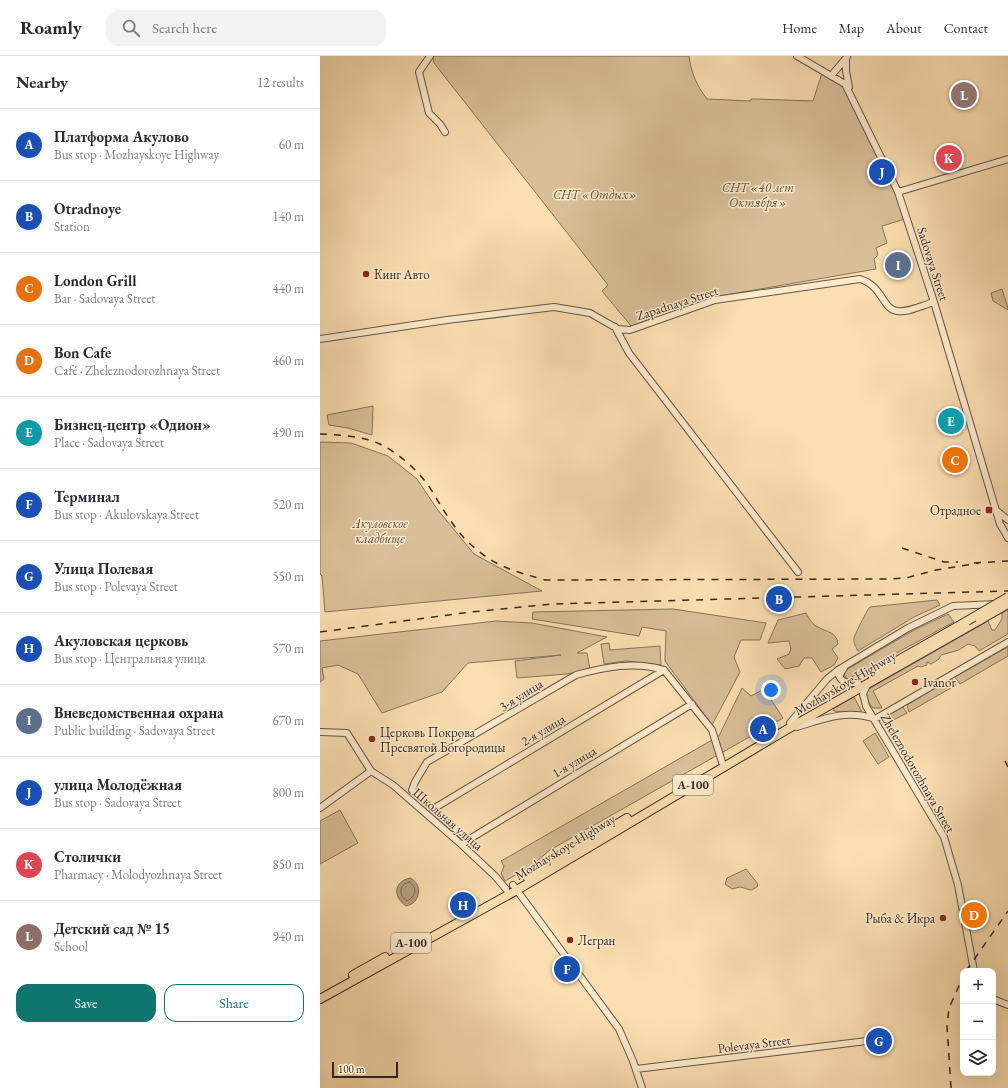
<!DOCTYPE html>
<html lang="en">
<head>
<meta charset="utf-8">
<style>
	body { margin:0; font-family:"EB Garamond",serif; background:#f2f2f3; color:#2b2b33 }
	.controls { position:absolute; right:12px; bottom:12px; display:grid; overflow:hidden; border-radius:8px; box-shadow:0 4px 16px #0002 }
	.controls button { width:36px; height:36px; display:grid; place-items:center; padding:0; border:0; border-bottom:1px solid #e1e1e2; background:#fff; color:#2b2b33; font:20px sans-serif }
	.scale { position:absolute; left:12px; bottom:10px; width:66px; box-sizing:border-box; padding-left:4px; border:2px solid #322920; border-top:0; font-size:11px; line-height:14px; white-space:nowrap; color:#322920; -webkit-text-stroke:3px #fceacc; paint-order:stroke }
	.you { position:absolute; left:451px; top:634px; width:14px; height:14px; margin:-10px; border:3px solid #fff; border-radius:50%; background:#1a73e8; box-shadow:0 0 0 6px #1a73e833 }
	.badge { display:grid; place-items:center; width:26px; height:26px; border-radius:50%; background:#0f766e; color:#fff; font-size:13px; font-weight:700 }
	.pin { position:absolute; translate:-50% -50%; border:2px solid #fff; box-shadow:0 1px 4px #0006 }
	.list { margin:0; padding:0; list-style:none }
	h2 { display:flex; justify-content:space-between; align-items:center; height:52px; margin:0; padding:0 16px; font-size:17px }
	h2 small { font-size:13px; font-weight:400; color:#7c7c81 }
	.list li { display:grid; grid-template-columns:26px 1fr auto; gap:12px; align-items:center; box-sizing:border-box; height:72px; padding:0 16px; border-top:1px solid #e1e1e2 }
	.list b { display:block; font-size:15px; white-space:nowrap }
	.list p { margin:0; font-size:13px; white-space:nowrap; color:#7c7c81 }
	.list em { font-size:13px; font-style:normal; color:#7c7c81 }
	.actions { display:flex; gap:8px; padding:12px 16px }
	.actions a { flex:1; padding:9px 0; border:1px solid #0f766e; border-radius:12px; text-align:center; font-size:14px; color:#0f766e }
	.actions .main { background:#0f766e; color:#fff }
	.icon { flex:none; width:22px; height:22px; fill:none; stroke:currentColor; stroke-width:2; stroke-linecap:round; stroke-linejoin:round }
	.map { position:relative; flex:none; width:688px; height:1032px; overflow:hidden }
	header { display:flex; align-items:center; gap:24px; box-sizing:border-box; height:56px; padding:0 20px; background:#fff; border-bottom:1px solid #e1e1e2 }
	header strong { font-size:19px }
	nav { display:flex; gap:22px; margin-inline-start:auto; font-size:14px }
	.search { width:280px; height:36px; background:#f2f2f3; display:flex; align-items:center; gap:10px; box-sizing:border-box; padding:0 14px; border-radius:12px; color:#7c7c81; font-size:15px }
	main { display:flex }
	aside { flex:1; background:#fff }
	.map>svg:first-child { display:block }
	.green { fill:#d9bf98; stroke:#86745c }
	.water { fill:#b7a080; stroke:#82705a }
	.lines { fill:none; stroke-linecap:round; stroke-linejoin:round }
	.shore { stroke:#746450; stroke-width:1 }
	.minor-casing { stroke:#645644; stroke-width:8 }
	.major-casing { stroke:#322920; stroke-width:10 }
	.minor { stroke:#fceacc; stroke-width:6 }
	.major { stroke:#fbdeb1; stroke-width:8 }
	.rail { stroke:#322920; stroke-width:1.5; stroke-dasharray:7 7; stroke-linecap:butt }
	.major-bridge-casing { stroke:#322920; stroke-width:10; stroke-linecap:butt }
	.major-bridge { stroke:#fbdeb1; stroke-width:8 }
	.poi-dot { fill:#8f2418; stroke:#fceacc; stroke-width:1.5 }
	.labels { text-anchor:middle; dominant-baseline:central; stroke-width:3; stroke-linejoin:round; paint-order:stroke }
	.shield { fill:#fceacc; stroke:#6f6354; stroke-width:1 }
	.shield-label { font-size:12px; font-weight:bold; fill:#322920 }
	.park-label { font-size:13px; font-style:italic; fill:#5c4e3e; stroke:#fceacc }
	.street-label { font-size:13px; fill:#322920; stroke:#fceacc }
	.poi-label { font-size:13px; fill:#322920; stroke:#fceacc; text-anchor:start }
</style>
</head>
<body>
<header>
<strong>Roamly</strong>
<div class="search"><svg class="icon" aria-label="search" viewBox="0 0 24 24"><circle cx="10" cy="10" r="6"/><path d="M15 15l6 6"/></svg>Search here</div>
<nav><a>Home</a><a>Map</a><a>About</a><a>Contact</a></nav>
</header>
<main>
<aside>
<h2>Nearby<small>12 results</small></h2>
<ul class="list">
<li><span class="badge" style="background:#1a4fb4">A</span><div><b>Платформа Акулово</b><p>Bus stop · Mozhayskoye Highway</p></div><em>60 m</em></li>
<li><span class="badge" style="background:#1a4fb4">B</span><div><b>Otradnoye</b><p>Station</p></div><em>140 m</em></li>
<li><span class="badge" style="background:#e8710a">C</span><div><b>London Grill</b><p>Bar · Sadovaya Street</p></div><em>440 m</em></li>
<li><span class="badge" style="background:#e8710a">D</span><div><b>Bon Cafe</b><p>Café · Zheleznodorozhnaya Street</p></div><em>460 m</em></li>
<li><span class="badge" style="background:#0f9aa8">E</span><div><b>Бизнец-центр «Одион»</b><p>Place · Sadovaya Street</p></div><em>490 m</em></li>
<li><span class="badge" style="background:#1a4fb4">F</span><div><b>Терминал</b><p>Bus stop · Akulovskaya Street</p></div><em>520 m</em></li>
<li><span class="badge" style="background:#1a4fb4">G</span><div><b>Улица Полевая</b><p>Bus stop · Polevaya Street</p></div><em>550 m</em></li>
<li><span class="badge" style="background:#1a4fb4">H</span><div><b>Акуловская церковь</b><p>Bus stop · Центральная улица</p></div><em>570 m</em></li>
<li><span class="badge" style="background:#5c6f8a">I</span><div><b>Вневедомственная охрана</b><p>Public building · Sadovaya Street</p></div><em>670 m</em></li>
<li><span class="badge" style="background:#1a4fb4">J</span><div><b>улица Молодёжная</b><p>Bus stop · Sadovaya Street</p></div><em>800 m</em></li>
<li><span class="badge" style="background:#e0444e">K</span><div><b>Столички</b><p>Pharmacy · Molodyozhnaya Street</p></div><em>850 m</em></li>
<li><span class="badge" style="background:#8d6e63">L</span><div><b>Детский сад № 15</b><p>School</p></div><em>940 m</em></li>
</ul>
<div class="actions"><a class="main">Save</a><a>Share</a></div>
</aside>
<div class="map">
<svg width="688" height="1032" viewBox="0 0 688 1032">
	<rect width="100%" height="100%" fill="#fbdeb1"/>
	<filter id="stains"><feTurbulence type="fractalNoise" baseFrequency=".005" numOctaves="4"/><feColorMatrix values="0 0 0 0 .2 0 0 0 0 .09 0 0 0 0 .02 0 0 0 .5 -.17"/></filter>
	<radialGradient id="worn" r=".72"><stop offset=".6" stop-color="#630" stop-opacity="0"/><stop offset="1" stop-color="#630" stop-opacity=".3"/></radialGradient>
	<path class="green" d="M113 0H369C371 17 377 30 387 43L430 45 431 43H436L493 45 502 17 524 30 576 138 585 163 562 170 567 187 556 192 558 199 554 203 556 213 394 241 311 270 282 235 288 229 114 7Z
		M682 233 688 252V254L673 245 671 237Z
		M53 350 52 379 28 372 9 369 7 359Z
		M0 386 31 387 68 400 97 423 117 453 154 498 222 535 5 556 2 520 0 518Z
		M617 544 620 549 594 561 538 595C536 591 533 587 534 582 534 580 548 552 550 551Z
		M353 553 446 567 440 584H421L414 601 420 616 392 669 345 605 346 575 322 571 319 580 212 563 213 556Z
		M688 553V578L659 595 655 590 648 588 639 594 621 599 619 603 611 608 607 606V609L601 611 598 610 553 635 562 652H553C549 647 544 641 547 634L668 565 672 574H675L682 563V557Z
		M486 557C489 563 492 568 498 571 508 577 516 575 518 588L512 593 518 602 514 609 501 616 492 602H484L479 610 465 613 457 603 469 598 471 593 469 585 448 587 458 564Z
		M628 558 634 566 528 623 525 621 524 617 526 614 594 574Z
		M176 565 212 567 287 581 257 597H267L270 614 247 618 197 622 195 605 241 599 148 607 122 636 62 657 38 618 18 609 2 612 4 623 0 626V585Z
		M289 587 290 594 340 590 341 609 306 605 284 608 281 588Z
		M688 591V600L640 628 635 621Z
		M632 622 636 629 589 656 587 649Z
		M422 632 431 640 444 633 463 662 230 794 211 810 185 825 181 818 184 810 181 805 399 680Z
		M534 641 543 658 514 655 513 653Z
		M583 651 587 657 564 669V664L571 657Z
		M555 677 569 701 558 708 543 685Z
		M20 754 38 787 0 808V765Z
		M426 813 438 828 437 831 431 834 420 831 412 833 405 828 407 822Z"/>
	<path class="water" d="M90 822C103 828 101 847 86 850 73 841 73 826 90 822Z"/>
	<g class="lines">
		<path class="shore" d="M89 826C99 832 95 841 87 845 79 840 78 829 89 826Z"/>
		<g class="minor-casing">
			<path id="minor" d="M110 0 99 16 109 57 120 68 125 76
				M477 0 525 28 578 136 614 246 680 468 688 482
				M526 3V15L529 31
				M511 20 527 1
				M578 136 688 103
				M295 271 309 297 478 516
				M0 283 127 264 234 251 270 257 298 273 310 274 395 244 540 223C563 230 562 253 577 255 588 257 603 249 614 246
				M677 455 688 464
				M524 612 519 620C523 628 529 627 538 627
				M344 614 392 674 402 706
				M547 629 543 638 546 650 624 781 638 829 654 915
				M470 667 507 623 518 614 588 572 633 550 676 548
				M477 671C503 663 527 653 555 663L688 586
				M0 676 27 677 51 715 73 729 142 789 175 820 186 833
				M0 752 51 715
				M113 753 344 614
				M148 784 372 648
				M142 789 148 784 92 734 95 726 107 706 256 619C285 611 314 605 344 614
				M193 829 299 973 313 1005 322 1032
				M673 943 688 949
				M316 1013 555 984"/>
		</g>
		<g class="major-casing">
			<path id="major" d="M552 619 647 565
				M207 821 307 762
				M33 919 65 901
				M0 943 197 834 466 674 660 564"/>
		</g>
		<use href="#minor" class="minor"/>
		<use href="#major" class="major"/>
		<path class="rail" d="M0 378C19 379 42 380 60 388 80 398 100 416 112 435 124 455 137 478 156 493 178 512 198 516 225 524L571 523 586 522 616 514 659 507
			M582 492 624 506H638
			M654 507 688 505
			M0 576 151 556 232 548 688 535
			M685 705 688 711
			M646 915 688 855
			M631 1032 627 970 629 952 643 921"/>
		<g class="major-bridge-casing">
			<path id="major-bridge" d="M660 564 688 548
				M647 565 688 541"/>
		</g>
		<use href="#major-bridge" class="major-bridge"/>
	</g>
	<g class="poi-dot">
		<circle cx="46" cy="218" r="4"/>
		<rect x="665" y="450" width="8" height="8" rx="2"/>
		<circle cx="595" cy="626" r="4"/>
		<circle cx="52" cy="683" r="4"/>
		<circle cx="623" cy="862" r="4"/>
		<circle cx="250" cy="884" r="4"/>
	</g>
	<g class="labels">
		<g class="shield">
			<rect x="353" y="719" width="40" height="20" rx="3"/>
			<rect x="71" y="877" width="40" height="20" rx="3"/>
		</g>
		<g class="shield-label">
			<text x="373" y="729">А-100</text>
			<text x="91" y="887">А-100</text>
		</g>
		<g class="park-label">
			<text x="438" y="131">СНТ «40 лет<tspan x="438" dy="15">Октября»</tspan></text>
			<text x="275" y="138">СНТ «Отдых»</text>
			<text x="60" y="467">Акуловское<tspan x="60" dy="15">кладбище</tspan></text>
		</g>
		<g class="street-label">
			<text transform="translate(613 208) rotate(72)">Sadovaya Street</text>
			<text transform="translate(357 247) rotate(-18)">Zapadnaya Street</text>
			<text transform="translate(525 627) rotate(-30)">Mozhayskoye Highway</text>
			<text transform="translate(201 639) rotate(-32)">3-я улица</text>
			<text transform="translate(223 674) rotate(-31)">2-я улица</text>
			<text transform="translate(254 706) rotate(-31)">1-я улица</text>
			<text transform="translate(598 717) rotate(60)">Zheleznodorozhnaya Street</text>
			<text transform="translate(128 763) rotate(41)">Школьная улица</text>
			<text transform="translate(245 791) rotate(-31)">Mozhayskoye Highway</text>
			<text transform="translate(434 988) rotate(-7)">Polevaya Street</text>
		</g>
		<g class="poi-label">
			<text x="54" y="218">Кинг Авто</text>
			<text x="661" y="454" text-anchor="end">Отрадное</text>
			<text x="603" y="626">Ivanor</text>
			<text x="60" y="676">Церковь Покрова<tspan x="60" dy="15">Пресвятой Богородицы</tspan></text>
			<text x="615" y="862" text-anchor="end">Рыба &amp; Икра</text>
			<text x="258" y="884">Легран</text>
		</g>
	</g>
	<rect width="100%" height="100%" filter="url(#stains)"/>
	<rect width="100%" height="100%" fill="url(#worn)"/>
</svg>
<div class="controls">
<button>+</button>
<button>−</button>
<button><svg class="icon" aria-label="layers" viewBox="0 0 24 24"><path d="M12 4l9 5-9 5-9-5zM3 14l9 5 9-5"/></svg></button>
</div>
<div class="scale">100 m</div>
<div class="you"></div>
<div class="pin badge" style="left:443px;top:673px;background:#1a4fb4">A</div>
<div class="pin badge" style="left:459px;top:543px;background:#1a4fb4">B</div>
<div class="pin badge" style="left:635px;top:404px;background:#e8710a">C</div>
<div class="pin badge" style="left:654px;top:859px;background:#e8710a">D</div>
<div class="pin badge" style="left:631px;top:365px;background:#0f9aa8">E</div>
<div class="pin badge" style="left:247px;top:913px;background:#1a4fb4">F</div>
<div class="pin badge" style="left:559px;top:985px;background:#1a4fb4">G</div>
<div class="pin badge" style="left:143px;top:849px;background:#1a4fb4">H</div>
<div class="pin badge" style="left:578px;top:209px;background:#5c6f8a">I</div>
<div class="pin badge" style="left:562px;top:116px;background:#1a4fb4">J</div>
<div class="pin badge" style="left:629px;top:102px;background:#e0444e">K</div>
<div class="pin badge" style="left:644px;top:39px;background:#8d6e63">L</div>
</div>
</main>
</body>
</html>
